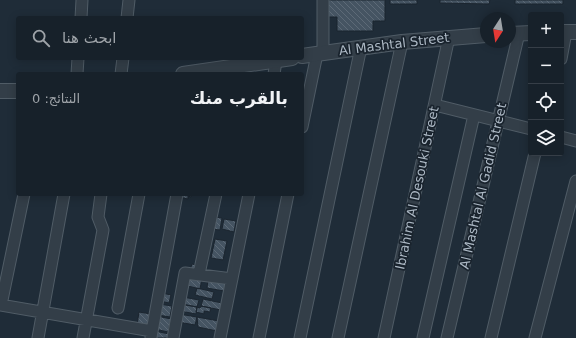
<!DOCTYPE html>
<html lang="ar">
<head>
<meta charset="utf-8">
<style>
	body { margin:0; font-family:"DejaVu Sans",Vazirmatn,sans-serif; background:#202932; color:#f1f3f6; direction:rtl }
	.controls { position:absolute; right:12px; top:12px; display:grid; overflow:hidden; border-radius:4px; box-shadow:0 2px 10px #0003 }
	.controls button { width:36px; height:36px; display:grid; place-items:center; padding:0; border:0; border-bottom:1px solid #363e47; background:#17212a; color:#f1f3f6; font:20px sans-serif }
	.compass { position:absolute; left:480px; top:12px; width:36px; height:36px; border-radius:50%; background:#17212a; box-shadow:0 2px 10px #0003; rotate:192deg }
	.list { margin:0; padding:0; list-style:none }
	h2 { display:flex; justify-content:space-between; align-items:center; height:52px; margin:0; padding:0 16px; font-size:17px }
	h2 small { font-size:13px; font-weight:400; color:#9ea3a8 }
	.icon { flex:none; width:22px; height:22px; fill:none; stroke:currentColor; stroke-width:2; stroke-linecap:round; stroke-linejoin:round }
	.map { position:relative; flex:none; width:576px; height:338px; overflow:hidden; direction:ltr }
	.search { position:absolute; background:#17212a; box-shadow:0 2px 10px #0003; left:16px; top:16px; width:288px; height:44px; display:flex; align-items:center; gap:10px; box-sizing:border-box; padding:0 14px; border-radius:4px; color:#9ea3a8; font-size:15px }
	.panel { position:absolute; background:#17212a; box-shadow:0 2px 10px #0003; left:16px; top:72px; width:288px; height:124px; border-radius:4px; direction:rtl }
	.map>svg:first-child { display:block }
	.building { fill:url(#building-back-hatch); stroke:#1b252f }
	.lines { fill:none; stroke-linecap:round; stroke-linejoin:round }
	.minor-casing { stroke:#505c66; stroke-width:13 }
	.tertiary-casing { stroke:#505c66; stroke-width:16 }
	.minor { stroke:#333e48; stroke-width:11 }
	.tertiary { stroke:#333e48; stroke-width:14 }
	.labels { text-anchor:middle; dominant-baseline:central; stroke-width:3.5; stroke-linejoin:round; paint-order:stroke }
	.street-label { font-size:13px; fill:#adb9c5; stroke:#19232d }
</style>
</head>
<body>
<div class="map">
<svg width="576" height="338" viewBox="0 0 576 338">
	<defs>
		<pattern id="building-back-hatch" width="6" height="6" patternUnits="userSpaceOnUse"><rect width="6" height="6" fill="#455462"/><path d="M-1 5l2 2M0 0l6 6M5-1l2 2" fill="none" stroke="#5d6a77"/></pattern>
	</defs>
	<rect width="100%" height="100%" fill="#1f2c38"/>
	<path class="building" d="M325 0H385V21H373V31H337V17H325Z
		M390 0H417V4H390Z
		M440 0H490L489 4 440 3Z
		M515 0H563V4H515Z
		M180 194H191V197L188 196V199L179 197Z
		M214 217 222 218 220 230 211 229Z
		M224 219 236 221 234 232 222 229Z
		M215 239 227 241 223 260 211 258Z
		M192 264 196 265 195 271 190 270Z
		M190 276 202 278 200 289 188 286Z
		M208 280 226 283 224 291 207 288Z
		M197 288 214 292 212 299 195 295Z
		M162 293 171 295 169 303 160 301Z
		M183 297 199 300 197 307 181 304Z
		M203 299 222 303 221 310 201 306Z
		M159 304 172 306 170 317 158 315Z
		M181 304 197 307 196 314 180 311Z
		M201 306 211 308 210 312 204 311V314L196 312 197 307 200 308Z
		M139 312 151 314 149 327 137 325Z
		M179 314 197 317 195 325 178 322Z
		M157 316 171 319 168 332 155 329Z
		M197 317 219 321 217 331 198 327Z
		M155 331 169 334 168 338H153Z"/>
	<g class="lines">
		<g class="minor-casing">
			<path id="minor" d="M81 18 82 0
				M127 18 129 0
				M323 53V0
				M561 59 566 32
				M77 74 78 58
				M121 74 123 58
				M274 74 276 61
				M435 105 531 129
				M302 127 317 54
				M561 137 576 141
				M199 274 216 194
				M0 305 152 331
				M1 305 24 194
				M118 308 139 194
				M151 337 177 194
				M38 338 64 194
				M83 338 103 230 98 217 101 194
				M173 338 185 273 232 279
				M220 338 249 194
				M259 338 288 194
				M300 338 361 47
				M338 338 402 42
				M384 338 449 37
				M423 338 474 115
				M447 338 519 33
				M491 338 535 153
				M535 338 576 181"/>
		</g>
		<g class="tertiary-casing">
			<path id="tertiary" d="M561 32H576
				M510 34 531 33
				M302 56 402 42 486 35
				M183 74 292 58
				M0 91H18"/>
		</g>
		<use href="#minor" class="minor"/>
		<use href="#tertiary" class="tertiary"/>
	</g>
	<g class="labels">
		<g class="street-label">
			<text transform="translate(394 44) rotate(-7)">Al Mashtal Street</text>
			<text transform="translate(483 186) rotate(-77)">Al Mashtal Al Gadid Street</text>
			<text transform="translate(417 188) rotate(-78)">Ibrahim Al Desouki Street</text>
		</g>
	</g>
</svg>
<div class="controls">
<button>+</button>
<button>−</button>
<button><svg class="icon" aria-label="locate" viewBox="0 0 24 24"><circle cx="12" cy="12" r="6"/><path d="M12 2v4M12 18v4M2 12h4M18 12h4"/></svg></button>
<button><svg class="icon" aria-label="layers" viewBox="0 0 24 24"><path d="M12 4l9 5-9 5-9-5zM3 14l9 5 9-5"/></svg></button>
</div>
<svg class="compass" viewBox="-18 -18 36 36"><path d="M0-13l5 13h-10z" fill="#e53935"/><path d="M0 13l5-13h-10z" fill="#9ea3a8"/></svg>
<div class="search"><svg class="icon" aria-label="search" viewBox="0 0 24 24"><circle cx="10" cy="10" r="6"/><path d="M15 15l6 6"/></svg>ابحث هنا</div>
<section class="panel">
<h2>بالقرب منك<small>النتائج: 0</small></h2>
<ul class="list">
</ul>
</section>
</div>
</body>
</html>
